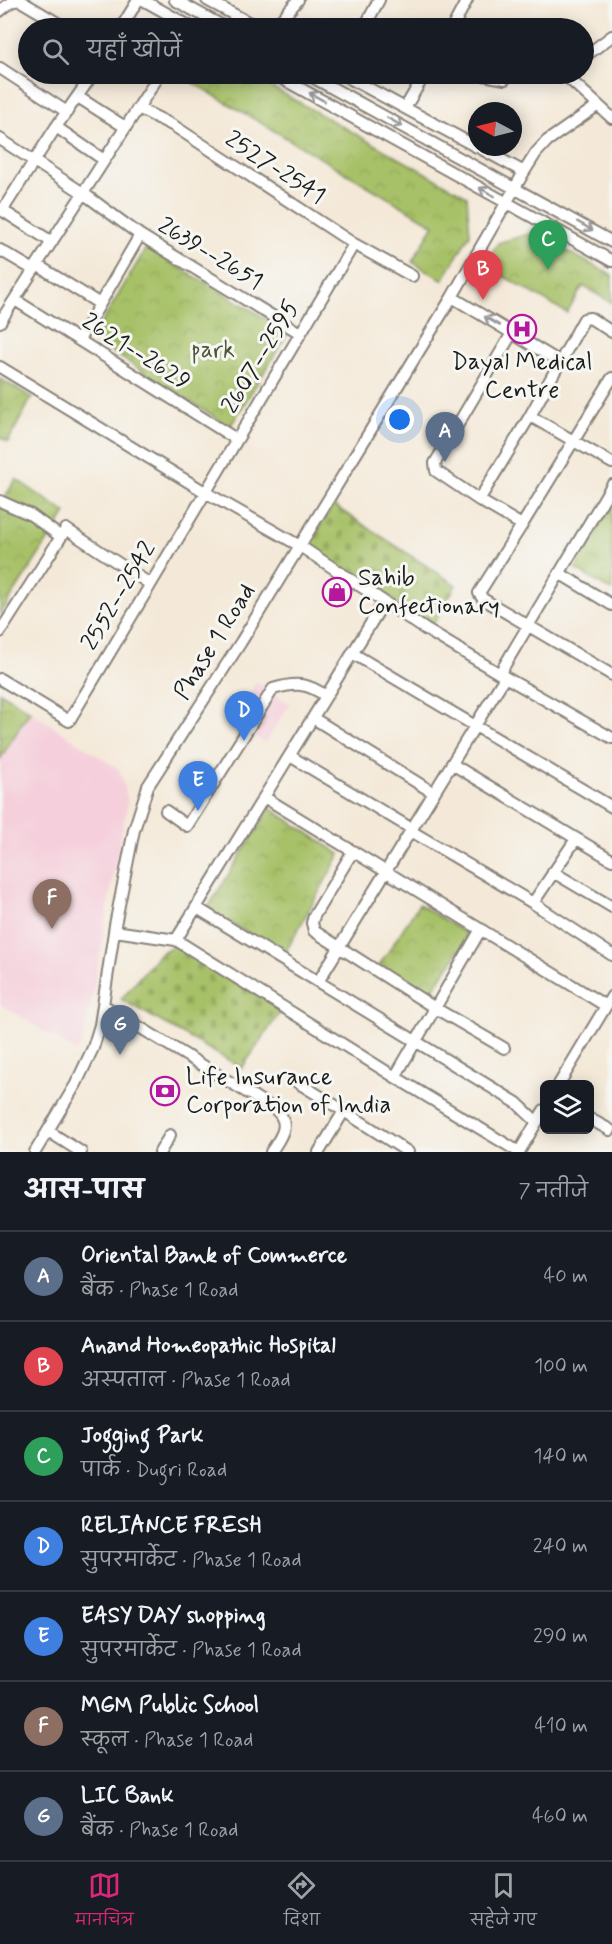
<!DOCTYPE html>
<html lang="hi">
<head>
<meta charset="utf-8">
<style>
	body { margin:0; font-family:Mynerve,"Playpen Sans Deva",sans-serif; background:#242831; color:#f1f3f6 }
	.controls { position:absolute; right:18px; bottom:18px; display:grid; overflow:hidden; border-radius:9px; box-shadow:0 3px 15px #0003 }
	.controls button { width:54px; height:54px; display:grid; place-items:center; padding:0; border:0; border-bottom:2px solid #363941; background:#171b24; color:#f1f3f6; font:30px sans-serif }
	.compass { position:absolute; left:468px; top:102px; width:54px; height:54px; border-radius:50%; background:#171b24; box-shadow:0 3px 15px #0003; rotate:277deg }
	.you { position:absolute; left:400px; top:420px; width:21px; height:21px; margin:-15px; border:4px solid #fff; border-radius:50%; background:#1a73e8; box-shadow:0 0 0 9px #1a73e833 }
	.badge { display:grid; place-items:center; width:39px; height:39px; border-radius:50%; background:#db2777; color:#fff; font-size:20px; font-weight:700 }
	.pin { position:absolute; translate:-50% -50px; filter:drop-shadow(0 2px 3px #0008) }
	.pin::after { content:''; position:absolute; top:32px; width:21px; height:18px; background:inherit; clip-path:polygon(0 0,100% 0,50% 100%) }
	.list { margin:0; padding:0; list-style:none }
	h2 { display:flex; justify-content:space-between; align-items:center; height:78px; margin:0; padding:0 24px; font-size:26px }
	h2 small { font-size:20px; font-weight:400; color:#9ea1a6 }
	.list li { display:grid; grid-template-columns:39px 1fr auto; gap:18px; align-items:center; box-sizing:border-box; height:90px; padding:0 24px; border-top:2px solid #363941 }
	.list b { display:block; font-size:22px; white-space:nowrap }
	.list p { margin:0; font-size:20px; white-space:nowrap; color:#9ea1a6 }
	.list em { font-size:20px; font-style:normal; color:#9ea1a6 }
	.icon { flex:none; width:33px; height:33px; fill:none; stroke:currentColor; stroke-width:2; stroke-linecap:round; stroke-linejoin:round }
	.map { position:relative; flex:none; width:612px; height:1152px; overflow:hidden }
	.search { position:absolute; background:#171b24; box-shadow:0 3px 15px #0003; left:18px; right:18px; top:18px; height:66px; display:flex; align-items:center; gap:15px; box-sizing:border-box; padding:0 21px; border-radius:33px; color:#9ea1a6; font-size:22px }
	.sheet { height:708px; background:#171b24 }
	nav { display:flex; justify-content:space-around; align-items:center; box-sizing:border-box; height:84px; border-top:2px solid #363941; background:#171b24; font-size:16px; color:#9ea1a6 }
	nav a { display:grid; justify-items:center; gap:3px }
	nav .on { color:#db2777 }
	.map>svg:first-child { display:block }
	.built { fill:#f5cfdb }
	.cemetery { fill:url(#cemetery-stones); stroke:#626e42; stroke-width:1.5 }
	.park { fill:url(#park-crowns); stroke:#626e42; stroke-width:1.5 }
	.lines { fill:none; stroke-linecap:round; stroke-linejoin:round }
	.minor-casing { stroke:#88827a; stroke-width:14 }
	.minor { stroke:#fff; stroke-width:10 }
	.oneway { stroke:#999 }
	.labels { text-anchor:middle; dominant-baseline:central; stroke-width:6; stroke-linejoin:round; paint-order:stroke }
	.street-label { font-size:24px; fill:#1c1c1c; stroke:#f6f6f2 }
	.park-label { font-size:24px; fill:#4d5636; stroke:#f6f6f2 }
	.poi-label { font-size:24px; fill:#1c1c1c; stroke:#f6f6f2; text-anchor:start }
</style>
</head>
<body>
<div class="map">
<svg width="612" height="1152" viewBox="0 0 612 1152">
	<defs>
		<pattern id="cemetery-stones" width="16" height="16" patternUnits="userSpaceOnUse" patternTransform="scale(1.5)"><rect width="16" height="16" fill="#a7c167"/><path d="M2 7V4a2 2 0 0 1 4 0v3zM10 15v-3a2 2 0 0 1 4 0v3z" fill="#8fa559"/></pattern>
		<pattern id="park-crowns" width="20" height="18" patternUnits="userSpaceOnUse" patternTransform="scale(1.5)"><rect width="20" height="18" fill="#a7c167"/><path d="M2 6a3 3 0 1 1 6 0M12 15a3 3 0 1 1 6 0" fill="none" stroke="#8fa559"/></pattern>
	</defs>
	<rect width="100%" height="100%" fill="#f6f6f2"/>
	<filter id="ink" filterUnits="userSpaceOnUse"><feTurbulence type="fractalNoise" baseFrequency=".0167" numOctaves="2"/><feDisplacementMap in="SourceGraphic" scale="12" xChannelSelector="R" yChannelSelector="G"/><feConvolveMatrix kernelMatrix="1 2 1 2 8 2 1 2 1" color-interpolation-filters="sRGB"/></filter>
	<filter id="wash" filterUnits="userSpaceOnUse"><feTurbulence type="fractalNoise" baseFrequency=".008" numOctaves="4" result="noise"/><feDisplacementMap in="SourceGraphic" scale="24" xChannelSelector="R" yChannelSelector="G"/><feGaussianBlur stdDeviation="1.35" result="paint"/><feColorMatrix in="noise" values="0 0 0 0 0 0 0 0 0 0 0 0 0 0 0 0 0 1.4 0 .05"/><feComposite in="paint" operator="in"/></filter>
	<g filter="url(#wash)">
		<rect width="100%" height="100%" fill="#f4e9d8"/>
		<path class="built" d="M256 682 290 704 265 743 232 722Z
			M30 711 120 770 128 802 114 870 94 988 83 1038 77 1052 0 1004V759Z"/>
		<path class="cemetery" d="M333 505 456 585 433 625 307 548Z
			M179 942 283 1008 242 1068 121 999 159 954Z"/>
		<path class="park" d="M178 74H248L467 196 470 234 443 280 412 262 434 225Z
			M532 233 612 275V303L583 286 567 313 484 265 498 243Z
			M146 248 289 332 230 427 92 339Z
			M0 379 32 397 8 442 0 437Z
			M16 479 66 513 0 615V505Z
			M612 505V591L575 569Z
			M0 692 30 711 0 759Z
			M270 808 340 854 284 955 207 909Z
			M419 904 470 936 428 996 379 966Z"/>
	</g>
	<g filter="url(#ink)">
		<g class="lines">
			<g class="minor-casing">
				<path id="minor" d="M143 0 193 28
					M175 0 226 28
					M207 0 259 28
					M0 11 11 2 19 0 66 28
					M121 28 138 0
					M274 28 298 0
					M364 28 379 0
					M452 28 467 0
					M584 57 612 36
					M0 68 67 112
					M93 74 56 127 104 160
					M160 74 138 108 174 126 354 244 412 276
					M274 74 612 261
					M307 74 612 242
					M342 74 477 147
					M478 74 505 79
					M564 74 612 118
					M78 97 125 127
					M405 108 425 74
					M0 139 83 193 140 235
					M524 172 536 153 547 141 597 106
					M0 209 52 242
					M2 211 56 127
					M0 250 34 270
					M37 265 100 304
					M452 297 560 362
					M15 300 236 439
					M0 322 138 108
					M612 332 590 318 584 319 530 416 479 500 522 525 479 593 483 599 612 675
					M79 340 140 235 300 333
					M0 367 205 492 300 546 425 629 505 677 612 738
					M530 416 612 463
					M479 500 436 471 435 463 512 333
					M0 501 31 515 61 537
					M522 525 612 378
					M559 573 612 605
					M0 632 66 529 150 584
					M352 653 612 807
					M500 673 612 485
					M0 679 69 721 354 244
					M313 718 434 793
					M290 756 412 829
					M452 764 612 860
					M264 797 606 1006
					M166 811 187 826 273 689C296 682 307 683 326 696
					M411 831 533 903
					M576 839 533 903 612 955
					M353 851 314 916 312 923 314 931 435 1008 504 1048
					M553 872 612 907
					M197 908 517 1103 537 1122
					M115 931 176 940 384 602
					M176 940 395 1077 519 1152
					M318 982 505 677
					M103 1005 276 1110C292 1124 280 1138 271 1152
					M395 1077 481 929
					M297 1082 344 1111
					M559 1084 612 996
					M590 1119 610 1130
					M48 1131 81 1152
					M35 1152 76 1084 93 1048 100 1025 115 925 134 830 148 786 241 642 375 423 452 297 524 172 478 147
					M160 1152 170 1135
					M319 1152 344 1111 408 1152
					M519 1152 544 1110"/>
			</g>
			<use href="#minor" class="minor"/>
		</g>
		<defs><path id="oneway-shaft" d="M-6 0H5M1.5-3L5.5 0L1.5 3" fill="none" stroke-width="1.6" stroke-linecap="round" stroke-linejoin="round" transform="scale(1.5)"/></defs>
		<g class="oneway">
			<use href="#oneway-shaft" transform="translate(317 97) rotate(-151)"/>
			<use href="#oneway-shaft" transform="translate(395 122) rotate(29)"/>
			<use href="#oneway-shaft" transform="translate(487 192) rotate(-151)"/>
			<use href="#oneway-shaft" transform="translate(585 226) rotate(29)"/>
			<use href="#oneway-shaft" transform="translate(492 321) rotate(-149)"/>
		</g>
	</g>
	<defs>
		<g id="hospital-ring" transform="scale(1.5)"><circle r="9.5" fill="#f6f6f2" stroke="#b5179e" stroke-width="1.5"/><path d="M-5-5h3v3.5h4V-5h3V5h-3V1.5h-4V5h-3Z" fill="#b5179e"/></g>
		<g id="shop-ring" transform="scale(1.5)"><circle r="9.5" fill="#f6f6f2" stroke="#b5179e" stroke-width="1.5"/><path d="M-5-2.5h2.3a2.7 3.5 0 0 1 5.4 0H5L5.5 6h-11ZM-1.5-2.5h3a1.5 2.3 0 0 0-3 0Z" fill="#b5179e"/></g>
		<g id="bank-ring" transform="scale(1.5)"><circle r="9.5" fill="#f6f6f2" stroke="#b5179e" stroke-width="1.5"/><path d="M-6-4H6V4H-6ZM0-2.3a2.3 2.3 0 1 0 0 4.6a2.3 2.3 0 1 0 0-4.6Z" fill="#b5179e"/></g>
	</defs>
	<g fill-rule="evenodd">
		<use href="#hospital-ring" x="522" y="329"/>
		<use href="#shop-ring" x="337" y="592"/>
		<use href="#bank-ring" x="165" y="1091"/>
	</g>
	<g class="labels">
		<g class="street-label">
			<text transform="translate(275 168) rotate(33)">2527-2541</text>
			<text transform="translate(210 254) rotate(31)">2639--2651</text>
			<text transform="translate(136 352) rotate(32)">2621--2629</text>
			<text transform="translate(261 357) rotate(-59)">2607--2595</text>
			<text transform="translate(119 596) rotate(-59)">2552--2542</text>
			<text transform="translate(215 642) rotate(-58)">Phase 1 Road</text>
		</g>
		<g class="park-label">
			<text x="213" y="350">park</text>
		</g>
		<g class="poi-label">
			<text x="522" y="362" text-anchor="middle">Dayal Medical<tspan x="522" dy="28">Centre</tspan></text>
			<text x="358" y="578">Sahib<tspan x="358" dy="28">Confectionary</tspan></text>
			<text x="186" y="1077">Life Insurance<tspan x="186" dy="28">Corporation of India</tspan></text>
		</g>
	</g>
</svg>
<div class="controls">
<button><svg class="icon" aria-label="layers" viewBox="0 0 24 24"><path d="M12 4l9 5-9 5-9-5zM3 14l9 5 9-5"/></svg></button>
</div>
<svg class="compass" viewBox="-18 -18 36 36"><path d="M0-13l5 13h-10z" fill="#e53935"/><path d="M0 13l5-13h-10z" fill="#9ea1a6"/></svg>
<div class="you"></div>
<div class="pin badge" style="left:445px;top:462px;background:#5c6f8a">A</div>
<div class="pin badge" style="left:483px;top:300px;background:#e0444e">B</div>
<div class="pin badge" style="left:548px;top:270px;background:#2e9e5b">C</div>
<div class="pin badge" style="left:244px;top:741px;background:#3f7fe0">D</div>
<div class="pin badge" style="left:198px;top:811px;background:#3f7fe0">E</div>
<div class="pin badge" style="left:52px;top:929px;background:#8d6e63">F</div>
<div class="pin badge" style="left:120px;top:1055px;background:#5c6f8a">G</div>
<div class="search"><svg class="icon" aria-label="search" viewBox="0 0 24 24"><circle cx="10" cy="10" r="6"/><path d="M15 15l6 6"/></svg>यहाँ खोजें</div>
</div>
<section class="sheet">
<h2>आस-पास<small>7 नतीजे</small></h2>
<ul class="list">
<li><span class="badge" style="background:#5c6f8a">A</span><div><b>Oriental Bank of Commerce</b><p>बैंक · Phase 1 Road</p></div><em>40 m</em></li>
<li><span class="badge" style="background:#e0444e">B</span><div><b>Anand Homeopathic Hospital</b><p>अस्पताल · Phase 1 Road</p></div><em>100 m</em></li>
<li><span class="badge" style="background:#2e9e5b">C</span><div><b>Jogging Park</b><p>पार्क · Dugri Road</p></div><em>140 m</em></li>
<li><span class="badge" style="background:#3f7fe0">D</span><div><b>RELIANCE FRESH</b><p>सुपरमार्केट · Phase 1 Road</p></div><em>240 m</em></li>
<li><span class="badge" style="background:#3f7fe0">E</span><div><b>EASY DAY shopping</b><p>सुपरमार्केट · Phase 1 Road</p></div><em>290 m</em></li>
<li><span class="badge" style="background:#8d6e63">F</span><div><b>MGM Public School</b><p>स्कूल · Phase 1 Road</p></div><em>410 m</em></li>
<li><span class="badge" style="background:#5c6f8a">G</span><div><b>LIC Bank</b><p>बैंक · Phase 1 Road</p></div><em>460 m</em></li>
</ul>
</section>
<nav>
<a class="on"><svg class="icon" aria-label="map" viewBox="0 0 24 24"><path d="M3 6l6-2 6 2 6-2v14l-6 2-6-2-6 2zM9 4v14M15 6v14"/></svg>मानचित्र</a>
<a><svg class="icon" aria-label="directions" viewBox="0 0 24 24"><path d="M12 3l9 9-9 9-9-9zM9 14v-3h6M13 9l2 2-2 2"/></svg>दिशा</a>
<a><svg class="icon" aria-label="saved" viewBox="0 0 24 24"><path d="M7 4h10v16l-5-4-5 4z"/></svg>सहेजे गए</a>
</nav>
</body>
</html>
